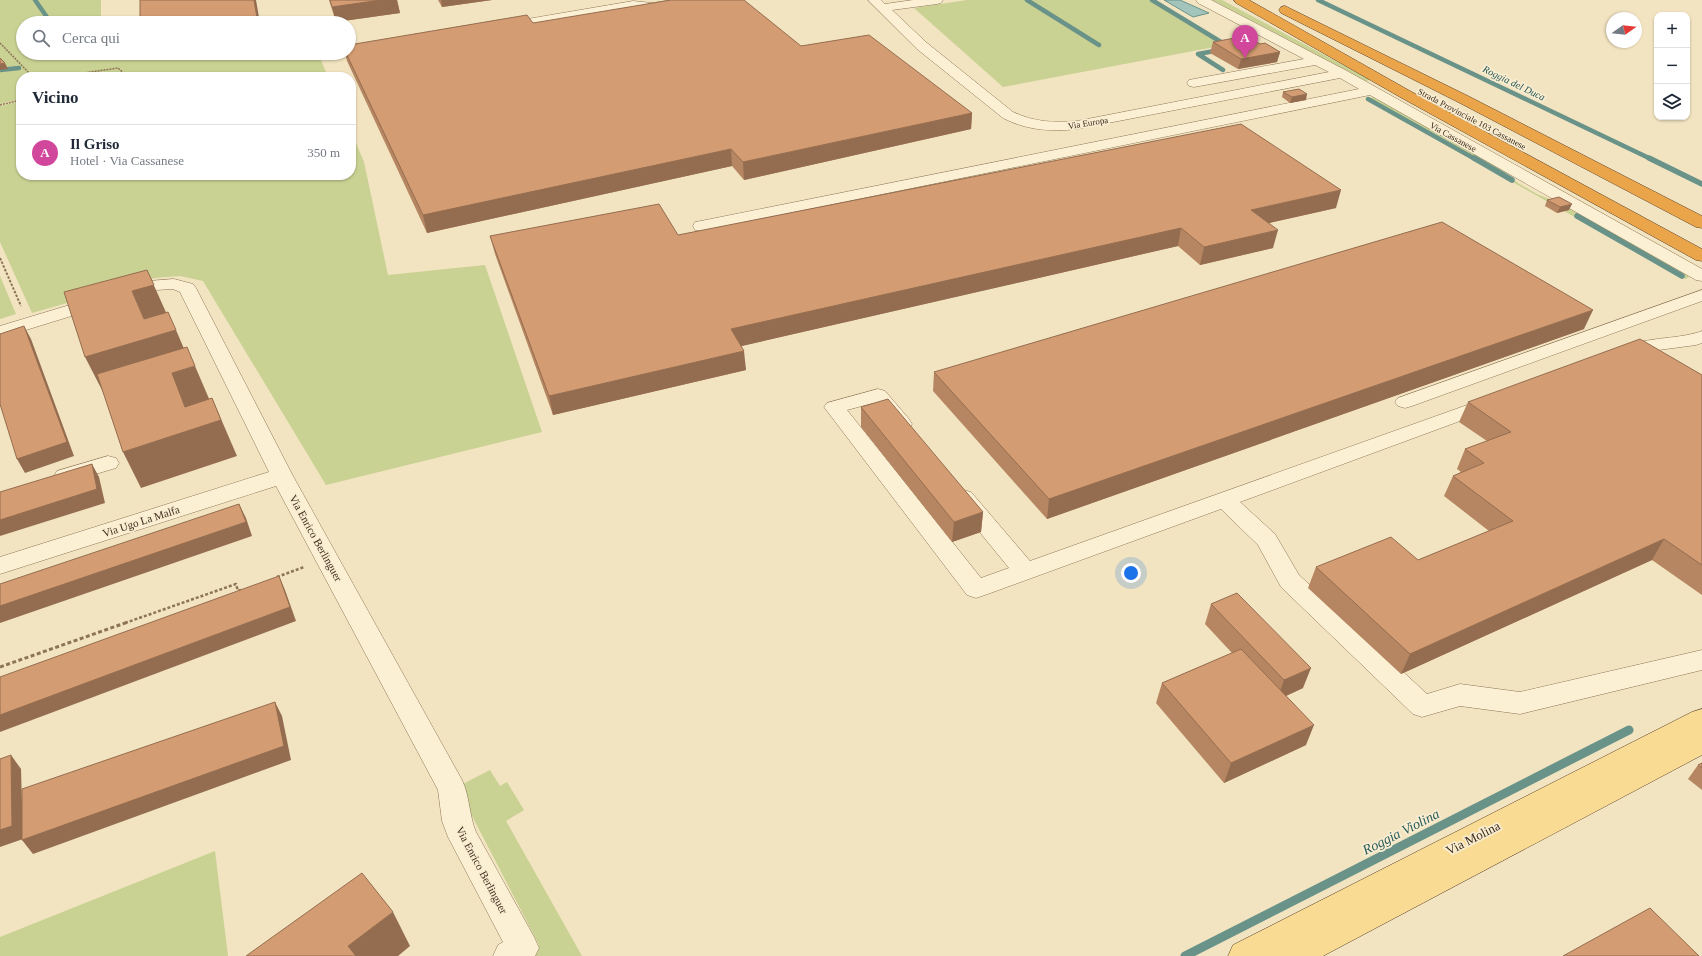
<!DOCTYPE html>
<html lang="it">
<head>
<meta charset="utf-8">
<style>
	body { margin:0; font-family:"Times New Roman",serif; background:#f6f6f7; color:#1f2937 }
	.controls { position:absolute; right:12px; top:12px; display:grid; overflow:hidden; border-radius:8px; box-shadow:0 1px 3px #0004 }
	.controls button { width:36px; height:36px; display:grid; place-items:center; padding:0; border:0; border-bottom:1px solid #e0e1e3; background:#fff; color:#1f2937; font:20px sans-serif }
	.compass { position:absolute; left:1606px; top:12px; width:36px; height:36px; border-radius:50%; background:#fff; box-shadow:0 1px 3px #0004; rotate:76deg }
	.you { position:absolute; left:1131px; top:573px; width:14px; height:14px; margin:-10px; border:3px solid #fff; border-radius:50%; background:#1a73e8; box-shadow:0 0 0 6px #1a73e833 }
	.badge { display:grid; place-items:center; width:26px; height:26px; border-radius:50%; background:#1a73e8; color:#fff; font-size:13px; font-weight:700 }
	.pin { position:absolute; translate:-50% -33px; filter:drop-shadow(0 1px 2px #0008) }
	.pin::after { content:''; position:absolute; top:21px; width:14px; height:12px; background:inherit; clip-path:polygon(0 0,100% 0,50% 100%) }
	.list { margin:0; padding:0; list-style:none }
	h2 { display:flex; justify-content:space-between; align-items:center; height:52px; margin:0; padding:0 16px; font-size:17px }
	h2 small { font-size:13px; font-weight:400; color:#747a83 }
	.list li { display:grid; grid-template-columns:26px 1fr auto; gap:12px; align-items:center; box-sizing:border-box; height:56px; padding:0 16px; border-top:1px solid #e0e1e3 }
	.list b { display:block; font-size:15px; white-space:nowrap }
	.list p { margin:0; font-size:13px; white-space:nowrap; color:#747a83 }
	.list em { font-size:13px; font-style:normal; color:#747a83 }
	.icon { flex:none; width:22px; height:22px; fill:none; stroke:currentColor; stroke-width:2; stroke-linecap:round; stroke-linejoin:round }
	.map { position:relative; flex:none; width:1702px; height:956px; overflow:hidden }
	.search { position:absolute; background:#fff; box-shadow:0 1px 3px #0004; left:16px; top:16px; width:340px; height:44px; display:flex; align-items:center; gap:10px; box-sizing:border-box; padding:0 14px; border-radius:22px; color:#747a83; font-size:15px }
	.panel { position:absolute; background:#fff; box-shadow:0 1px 3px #0004; left:16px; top:72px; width:340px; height:108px; border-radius:16px }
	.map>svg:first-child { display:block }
	.green { fill:#c9d193 }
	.water { fill:#a3c4bb; stroke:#699389 }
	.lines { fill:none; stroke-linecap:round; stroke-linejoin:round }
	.stream-far2 { stroke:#699389; stroke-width:4.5 }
	.stream-far1 { stroke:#699389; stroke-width:5.5 }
	.stream { stroke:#699389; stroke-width:9 }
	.minor-casing { stroke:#8d7456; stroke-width:1 }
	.major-casing { stroke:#5a412b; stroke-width:1 }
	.highway-casing { stroke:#5a412b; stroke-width:1 }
	.path-far3 { stroke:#8d7456; stroke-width:1.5; stroke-dasharray:2 1; stroke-linecap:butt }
	.path-far2 { stroke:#8d7456; stroke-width:2; stroke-dasharray:2.5 1.5; stroke-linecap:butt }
	.path-far1 { stroke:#8d7456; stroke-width:2.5; stroke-dasharray:3 2; stroke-linecap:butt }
	.path { stroke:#8d7456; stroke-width:3; stroke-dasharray:4 2.5; stroke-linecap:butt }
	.minor { fill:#fcf0d4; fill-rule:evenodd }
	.major { fill:#f9db94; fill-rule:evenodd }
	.highway { fill:#eaa449; fill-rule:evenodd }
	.wall { fill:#b68662 }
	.shaded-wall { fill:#946d50 }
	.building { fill:#d49c72; stroke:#946d50 }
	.labels { text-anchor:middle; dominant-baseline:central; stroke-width:3.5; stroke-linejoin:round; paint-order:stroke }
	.far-street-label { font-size:9px; fill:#3b2b1c; stroke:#f9edd1 }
	.far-water-label { font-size:10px; font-style:italic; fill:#2a5c5a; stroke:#f9edd1 }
	.street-label { font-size:11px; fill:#3b2b1c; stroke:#f9edd1 }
	.near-street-label { font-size:13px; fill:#3b2b1c; stroke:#f9edd1 }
	.near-water-label { font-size:14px; font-style:italic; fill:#2a5c5a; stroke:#f9edd1 }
</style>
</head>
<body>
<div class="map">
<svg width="1702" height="956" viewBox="0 0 1702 956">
	<rect width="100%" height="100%" fill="#f2e4c0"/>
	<path class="green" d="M0 0H101V23H23V53H100V59L141 53H318L328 77H40L37 74 30 76V77H21V99L0 104V70L7 68 0 60Z
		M967 0H1152L1225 45 1003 87 914 8Z
		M1212 0H1222L1371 80 1366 81Z
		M1374 97 1500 168 1518 183 1537 194 1562 204 1682 272 1689 277 1685 279 1365 99Z
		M21 101V175H351V131L364 162 388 275 485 265 542 432 326 485 203 281 180 276 155 278 32 313 0 242V106Z
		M0 276 16 314 0 319Z
		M490 770 500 786 507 782 524 810 506 821 582 956H523L539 945 457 787Z
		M215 851 228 956H0V937Z"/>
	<path class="water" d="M1164 0H1180L1209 13 1193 17Z"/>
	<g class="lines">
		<path class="stream-far2" d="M35 0 51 23
			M1027 0 1099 45
			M1152 0 1226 45
			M1318 0 1651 159
			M1220 50 1198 54 1223 70
			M0 70 19 68
			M1368 99 1475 159"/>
		<path class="stream-far1" d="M1474 158 1512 180
			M1649 158 1702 184
			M1577 216 1682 276"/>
		<path class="stream" d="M1185 956 1629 730"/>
		<g class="minor-casing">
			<path id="minor" d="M672 0H699L697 3 693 4 652 11 633 9 504 31 500 30 498 27 500 24 504 23 633 1 652 3Z
				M868 0H881L885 4 913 0H943L941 3 937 4 892 10 927 43 1013 112C1034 122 1054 123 1077 121L1329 72 1315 65 1194 87 1189 86 1187 83 1189 80 1194 79 1304 59 1198 3 1196 0H1211L1347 71 1702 269V281L1696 280 1370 95 701 231 695 230 693 226 695 222 701 221 1359 89 1340 78 1077 129C1051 132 1026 130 1003 118L917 49Z
				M174 279 193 284 196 288 293 476 462 780C470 797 469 815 476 832L534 937 539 948 535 956H493L498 945 503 942 448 837 442 821 438 790 276 486 0 574V557L269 472 180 292 173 289 156 290 0 338V326L149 281Z
				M1702 290V301L1412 406 1405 408 1398 406 1395 402 1398 398Z
				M1702 331V343L1696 345 1651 351 1623 361 1616 359 1613 355C1624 339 1669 339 1687 335 1692 334 1697 333 1702 331Z
				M878 389 885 391 909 419 912 424 909 429C891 433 884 415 873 403L847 410 981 578 1009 568 955 502 952 497 955 492 963 490 971 492 1030 561 1484 399 1491 397 1498 399 1501 403 1498 407 1240 502 1275 534 1299 575 1427 694 1460 684 1520 692 1702 650V670L1520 714 1460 706 1422 717 1413 714 1281 587 1258 545 1221 509 985 595 976 598 967 595 824 407 827 403Z
				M108 456 116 458 119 463 116 468 65 483 57 481 54 476 57 471Z"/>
		</g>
		<g class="major-casing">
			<path id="major" d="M1702 709V755L1323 956H1228L1233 945 1692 712Z"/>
		</g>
		<g class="highway-casing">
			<path id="highway" d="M1234 0H1249L1410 91 1702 249V261L1696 260 1400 97 1236 3Z
				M1285 6 1468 96 1702 216V228L1696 227 1458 102 1281 13 1279 10 1281 7Z"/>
		</g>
		<path class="path-far3" d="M0 43 33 77
			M56 77 118 68 128 77
			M0 105 21 100"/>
		<path class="path-far2" d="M0 258 21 306"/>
		<path class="path-far1" d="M277 577 304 567
			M125 623 236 584 238 591 241 590"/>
		<path class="path" d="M0 667 128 622"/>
		<use href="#minor" class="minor"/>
		<use href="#major" class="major"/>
		<use href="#highway" class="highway"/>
	</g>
	<path class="wall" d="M329 0H397L400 13 336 22Z
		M438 0H492L442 7Z
		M533 23 801 46 972 113 971 129 744 180 732 166 427 233 347 61 345 53H349Z
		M1213 42 1260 44 1280 52 1277 62 1238 69 1210 53Z
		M1283 92 1306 100 1290 103 1282 97Z
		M1547 200 1569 210 1557 213 1545 206Z
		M1336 208 1269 223 1273 248 1200 265 1178 246 741 346 746 370 553 415 495 254 490 236 678 235Z
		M1584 329 1047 519 933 391 934 372Z
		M1702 375V595L1652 560 1401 674 1308 588 1316 567 1418 560 1489 531 1444 496 1453 476 1461 472 1457 469 1465 449 1487 441 1459 422 1468 402Z
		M861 407 983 512 981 532 952 542 861 427Z
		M1211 604 1303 688 1286 696 1306 745 1224 783 1156 703 1162 683 1232 653 1205 624Z
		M1702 763V790L1688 779 1698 765Z"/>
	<path class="shaded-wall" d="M254 0H256L260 23H220Z
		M381 0H397L400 13 336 22 332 7Z
		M441 0H492L442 7Z
		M1280 52 1277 62 1238 69 1241 59Z
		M5 63 8 69 0 70V64Z
		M1307 94 1306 100 1290 103 1292 97Z
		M972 113 971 129 744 180 743 162Z
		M731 149 732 166 427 233 423 215Z
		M1341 190 1336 208 1247 228 1251 210Z
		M1572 204 1569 210 1557 213 1560 207Z
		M1181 228 1178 246 733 348 731 329Z
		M1278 230 1273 248 1200 265 1204 247Z
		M147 270 169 319 176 330 191 365 103 392 85 357 144 319 132 291Z
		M1593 310 1584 329 1047 519 1049 499Z
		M24 326 31 339 74 456 25 473 17 459Z
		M744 351 746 370 553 415 549 396Z
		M195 366 210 401 212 398 237 456 141 488 123 452 172 373Z
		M92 464 99 477 105 503 0 536V520Z
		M239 504 246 518 252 536 0 623V606Z
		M983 512 981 532 952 542 954 522Z
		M1664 539 1652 560 1401 674 1410 654Z
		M279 576 285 590 296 621 0 732V715Z
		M1311 668 1303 688 1277 700 1284 680Z
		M275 702 282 716 291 760 33 854 22 840Z
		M1314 725 1306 745 1224 783 1231 763Z
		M11 755 21 769 23 839 0 847V830Z
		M393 912 410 946 398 956H353L348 946Z"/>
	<path class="building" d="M140 0H254L257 18 220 23H140Z
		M330 0H381L332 7Z
		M671 0H744L801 46 869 35 972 113 743 162 731 149 423 215 346 53H349V45L527 15 533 23Z
		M1246 36 1260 44 1265 43 1280 52 1241 59 1213 42Z
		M0 58 5 63 0 64Z
		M1299 89 1307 94 1292 97 1283 92Z
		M1241 124 1341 190 1251 210 1278 230 1204 247 1181 228 731 329 744 351 549 396 490 236 659 204 678 235Z
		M1559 197 1572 204 1560 207 1547 200Z
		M1442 222 1593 310 1049 499 934 372Z
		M147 270 154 285 132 291 144 319 168 312 176 330 85 357 64 292Z
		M24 326 67 442 17 459 0 404V334Z
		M1640 339 1702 375V565L1664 539 1410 654 1316 567 1391 537 1418 560 1513 521 1453 476 1484 463 1465 449 1511 432 1468 402Z
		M187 347 195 366 172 373 185 407 212 398 221 420 123 452 97 374Z
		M888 399 983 512 954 522 861 407Z
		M92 464 97 489 0 520V492Z
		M239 504 246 522 0 606V584Z
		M279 576 290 607 0 715V677Z
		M1237 593 1311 668 1284 680 1211 604Z
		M1241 649 1314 725 1231 763 1162 683Z
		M275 702 284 746 22 840V789Z
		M11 755 12 826 0 830V759Z
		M1702 763V768L1698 765Z
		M362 873 393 912 348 946 356 956H246Z
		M1650 908 1699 956H1563Z"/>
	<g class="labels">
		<g class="far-street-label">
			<text transform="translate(1472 119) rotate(28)">Strada Provinciale 103 Cassanese</text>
			<text transform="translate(1088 123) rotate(-9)">Via Europa</text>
			<text transform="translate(1453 137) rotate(29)">Via Cassanese</text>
		</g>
		<g class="far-water-label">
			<text transform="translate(1514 83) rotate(26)">Roggia del Duca</text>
		</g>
		<g class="street-label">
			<text transform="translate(141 521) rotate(-18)">Via Ugo La Malfa</text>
			<text transform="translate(316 538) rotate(61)">Via Enrico Berlinguer</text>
			<text transform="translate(482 870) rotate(62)">Via Enrico Berlinguer</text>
		</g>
		<g class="near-street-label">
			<text transform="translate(1473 838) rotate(-27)">Via Molina</text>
		</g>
		<g class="near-water-label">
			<text transform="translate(1401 832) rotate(-27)">Roggia Violina</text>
		</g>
	</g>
</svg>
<div class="controls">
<button>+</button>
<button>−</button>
<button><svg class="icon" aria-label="layers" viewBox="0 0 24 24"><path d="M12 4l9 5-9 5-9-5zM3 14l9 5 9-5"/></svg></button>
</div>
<svg class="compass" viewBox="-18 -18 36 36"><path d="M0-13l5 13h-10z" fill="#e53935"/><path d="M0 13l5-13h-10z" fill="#747a83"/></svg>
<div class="you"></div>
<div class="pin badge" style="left:1245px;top:58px;background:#d1479c">A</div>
<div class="search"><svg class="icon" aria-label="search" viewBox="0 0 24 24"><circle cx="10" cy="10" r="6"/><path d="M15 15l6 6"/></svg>Cerca qui</div>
<section class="panel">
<h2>Vicino<small></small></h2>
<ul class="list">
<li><span class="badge" style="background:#d1479c">A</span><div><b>Il Griso</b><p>Hotel · Via Cassanese</p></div><em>350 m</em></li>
</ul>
</section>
</div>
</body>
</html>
